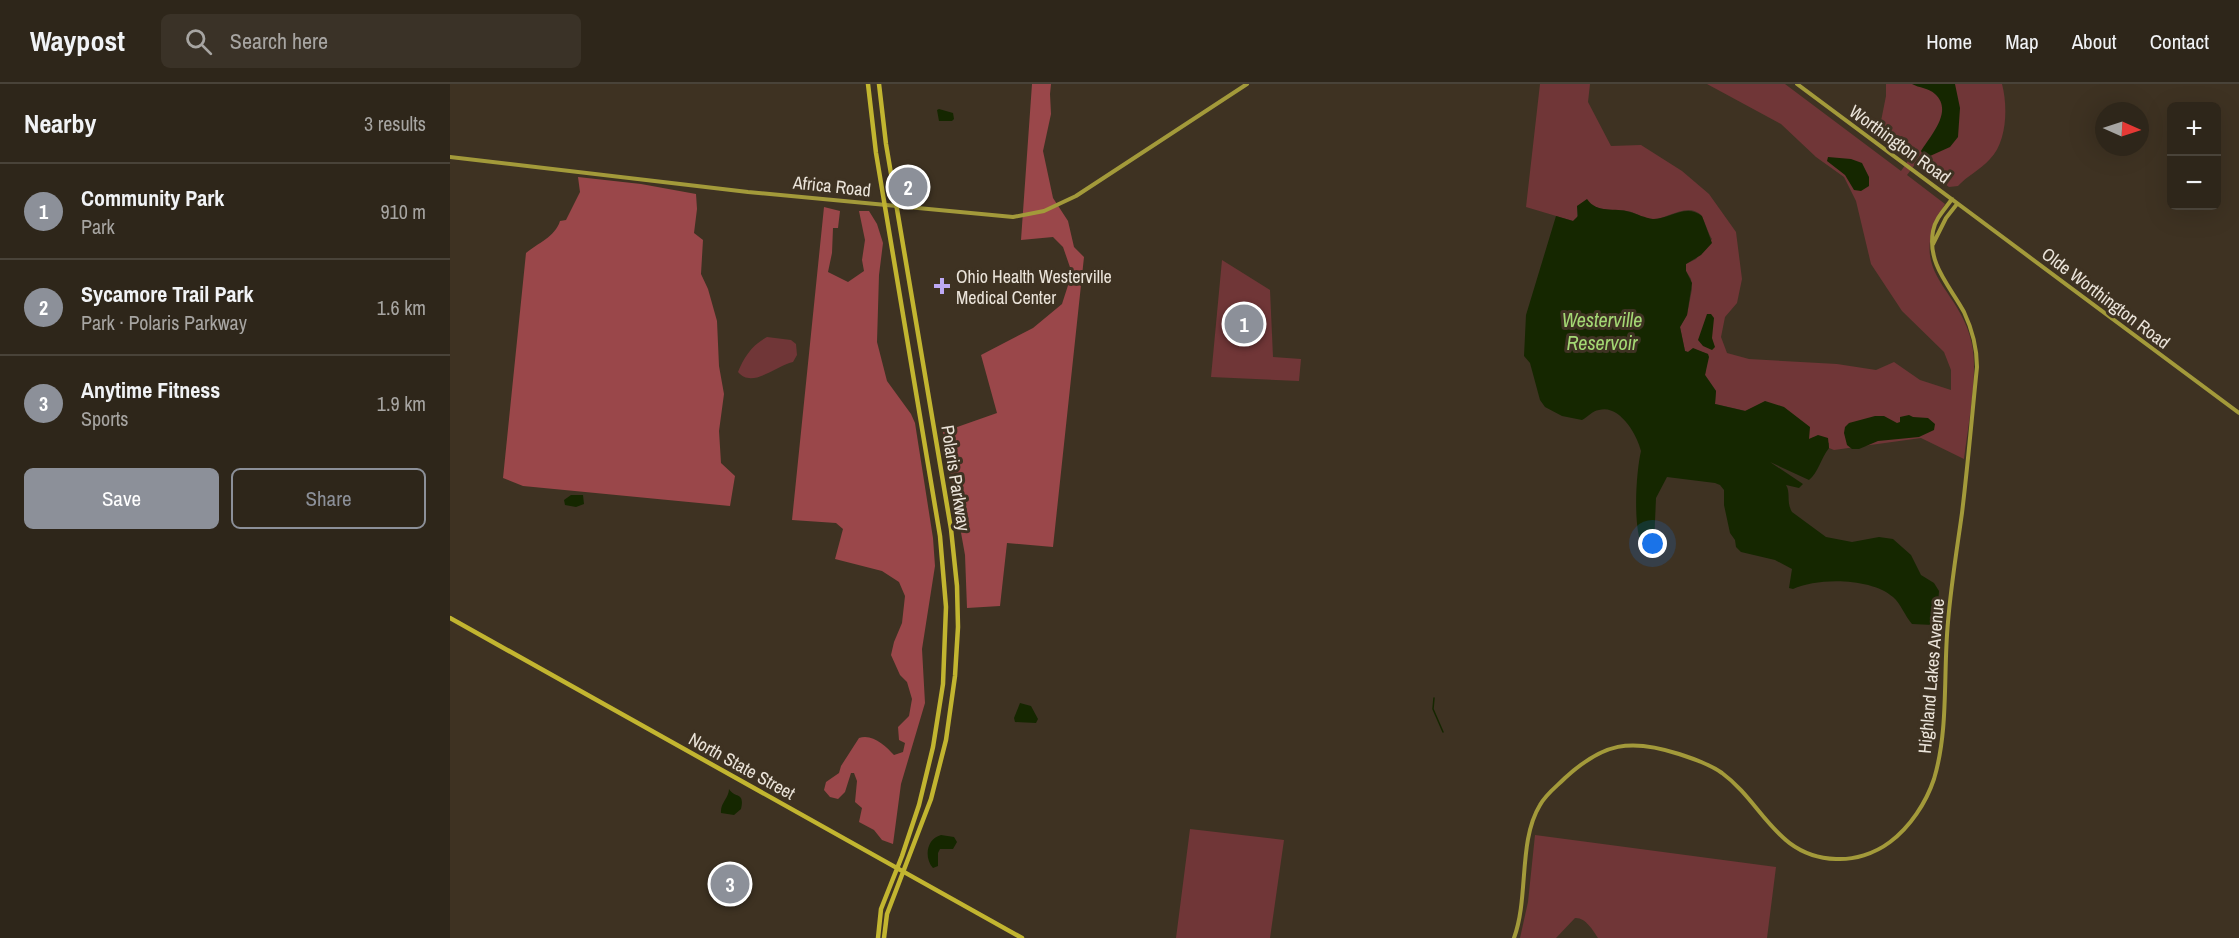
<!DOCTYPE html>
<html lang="en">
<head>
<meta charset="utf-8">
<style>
	body { margin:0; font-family:"Archivo Narrow",sans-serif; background:#3a3227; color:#f1f3f6 }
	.controls { position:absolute; right:18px; top:18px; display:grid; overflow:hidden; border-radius:9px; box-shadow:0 6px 24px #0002 }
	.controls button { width:54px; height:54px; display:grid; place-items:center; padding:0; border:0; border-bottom:2px solid #494339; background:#2e261a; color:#f1f3f6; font:30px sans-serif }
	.compass { position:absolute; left:1645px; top:18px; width:54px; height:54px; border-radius:50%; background:#2e261a; box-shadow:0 6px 24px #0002; rotate:93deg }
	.you { position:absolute; left:1203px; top:460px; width:21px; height:21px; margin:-15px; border:4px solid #fff; border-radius:50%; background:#1a73e8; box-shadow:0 0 0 9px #1a73e833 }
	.badge { display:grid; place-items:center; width:39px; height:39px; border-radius:50%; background:#8c9099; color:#fff; font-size:20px; font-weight:700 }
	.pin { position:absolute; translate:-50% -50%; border:3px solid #fff; box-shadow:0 2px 6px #0006 }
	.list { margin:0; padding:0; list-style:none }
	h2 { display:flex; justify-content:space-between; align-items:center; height:78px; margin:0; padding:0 24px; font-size:26px }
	h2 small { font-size:20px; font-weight:400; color:#a7a5a2 }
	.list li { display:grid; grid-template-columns:39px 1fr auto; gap:18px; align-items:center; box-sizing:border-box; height:96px; padding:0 24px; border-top:2px solid #494339 }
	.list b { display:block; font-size:22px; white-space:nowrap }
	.list p { margin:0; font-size:20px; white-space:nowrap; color:#a7a5a2 }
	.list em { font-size:20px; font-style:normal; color:#a7a5a2 }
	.actions { display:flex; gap:12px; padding:18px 24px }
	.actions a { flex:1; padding:14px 0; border:2px solid #8c9099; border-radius:9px; text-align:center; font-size:21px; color:#8c9099 }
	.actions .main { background:#8c9099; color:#fff }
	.icon { flex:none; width:33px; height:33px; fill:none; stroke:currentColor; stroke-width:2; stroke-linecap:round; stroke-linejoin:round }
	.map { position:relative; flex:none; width:1789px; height:854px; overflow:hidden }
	header { display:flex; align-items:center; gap:36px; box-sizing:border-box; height:84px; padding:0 30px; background:#2e261a; border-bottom:2px solid #494339 }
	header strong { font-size:28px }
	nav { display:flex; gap:33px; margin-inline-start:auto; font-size:21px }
	.search { width:420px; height:54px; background:#3a3227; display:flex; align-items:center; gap:15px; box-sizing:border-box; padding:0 21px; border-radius:9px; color:#a7a5a2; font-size:22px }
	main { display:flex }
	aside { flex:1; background:#2e261a }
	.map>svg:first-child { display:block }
	.green { fill:#703637 }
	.forest { fill:#9a474a }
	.water { fill:#152700 }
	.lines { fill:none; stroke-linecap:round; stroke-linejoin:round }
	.stream { stroke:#152700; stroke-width:1.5 }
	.secondary { stroke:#a39a3a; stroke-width:4 }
	.primary { stroke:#c2b530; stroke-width:4.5 }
	.poi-dot { fill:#bda9f5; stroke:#3e3222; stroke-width:2 }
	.labels { text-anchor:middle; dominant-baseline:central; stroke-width:6; stroke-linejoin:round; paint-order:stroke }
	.street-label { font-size:18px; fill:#ebe4da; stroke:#3e3222 }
	.poi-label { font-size:18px; fill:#ebe4da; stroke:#3e3222; text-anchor:start }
	.water-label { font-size:20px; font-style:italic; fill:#a4d874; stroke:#3e3222 }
</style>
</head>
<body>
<header>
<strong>Waypost</strong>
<div class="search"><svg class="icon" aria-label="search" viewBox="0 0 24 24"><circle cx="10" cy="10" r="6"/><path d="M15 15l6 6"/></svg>Search here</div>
<nav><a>Home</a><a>Map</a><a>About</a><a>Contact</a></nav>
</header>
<main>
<aside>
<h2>Nearby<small>3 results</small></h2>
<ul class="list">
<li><span class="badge">1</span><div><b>Community Park</b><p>Park</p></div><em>910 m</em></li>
<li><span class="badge">2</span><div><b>Sycamore Trail Park</b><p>Park · Polaris Parkway</p></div><em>1.6 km</em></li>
<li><span class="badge">3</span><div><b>Anytime Fitness</b><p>Sports</p></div><em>1.9 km</em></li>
</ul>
<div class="actions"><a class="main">Save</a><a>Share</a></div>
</aside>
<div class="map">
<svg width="1789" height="854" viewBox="0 0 1789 854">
	<rect width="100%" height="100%" fill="#3e3222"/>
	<path class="green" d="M1090 0H1140L1138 18 1161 62 1191 61 1232 87 1259 110 1286 148 1292 195 1287 219 1275 233 1271 253 1277 269 1299 275 1387 280 1426 286 1444 278 1470 296 1501 306V286L1494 268 1452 227 1421 180 1406 117 1394 93 1366 73 1331 40 1257 0H1335L1451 87 1460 74 1428 52 1436 12V0H1552C1558 23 1557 58 1540 75 1530 86 1517 92 1508 102L1499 103 1466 79 1457 91 1495 120C1451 192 1514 202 1523 266 1527 297 1518 342 1514 375L1471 354 1384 366 1379 364V359L1364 353 1359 355V343L1349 336 1302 324 1296 327 1265 320 1266 307 1255 291 1258 270 1243 265 1238 268 1235 267 1230 243 1237 231 1242 205 1241 195 1236 187V180L1246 175 1262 155C1258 149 1253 132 1250 130 1235 118 1216 137 1200 135 1192 134 1185 128 1177 127 1171 126 1165 127 1158 126 1143 124 1145 119 1127 122V134L1123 137 1076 123Z
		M466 82 470 117 453 115 450 111 447 87Z
		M772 176 820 206 823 273 851 275 849 297 761 293Z
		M317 253 341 256 346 260 347 271 343 278C325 282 302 305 288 288 294 273 302 261 317 253Z
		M740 745 834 756 820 854H726Z
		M1085 751 1326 783 1317 854H1148C1143 846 1135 833 1125 834L1106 854H1070L1078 818Z"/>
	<path class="forest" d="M582 0H601L600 10 601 30 593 67 603 114 618 137 624 163 634 173 603 463 557 459 550 522 517 524 515 471 493 348 547 329 531 271 583 244 612 220 622 189 613 163 603 153 571 156Z
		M128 93 191 100 246 110 247 125 244 149 253 156 251 190 258 205 267 237 269 282 274 310 269 347 271 379 285 392 280 422 73 402 53 394 76 169C88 159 105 153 110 137L116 136 130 108Z
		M374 123 390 127 388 144H383L382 169 378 188 398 198 414 187 412 176 415 156 409 127H419L427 140 433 159 429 191 427 258 437 297 461 330 465 339 483 454 485 482 472 565 475 619 451 700 443 760 432 756 424 746 409 738 412 724 405 718 407 697 404 689H401L395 708 388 715 380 713 374 706 376 698 389 689 391 682 409 654C422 649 436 662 444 671L453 668 455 659 449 656 448 643 459 632 462 615 457 598 450 591 441 571 444 558 452 539 455 512 449 498 432 487 385 475 393 445 386 439 342 436Z"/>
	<path class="water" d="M1462 0H1505L1510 24 1508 53 1500 63 1480 72 1473 71 1471 67C1480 52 1504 27 1485 10 1479 4 1469 4 1462 0Z
		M489 25 503 29 504 35 502 37H489L487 26Z
		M1378 73 1401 75 1412 79 1419 93V102L1411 107 1404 106 1395 91 1377 77Z
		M1137 115C1147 130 1165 123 1180 128 1187 130 1195 134 1203 135 1220 135 1236 119 1252 132L1262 159 1251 171 1236 180V187L1242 199 1237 231 1230 243 1235 267 1238 268 1243 264 1258 270 1259 273 1255 291 1266 307 1265 320 1295 327 1315 317 1334 323 1360 343 1359 355 1368 351 1378 354 1379 364C1371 374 1368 389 1359 396L1320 378 1353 400 1349 404 1336 401C1341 409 1336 418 1342 428L1376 453 1402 458 1429 453 1443 455 1461 471 1471 491 1484 499 1489 507 1487 535 1483 541 1462 540C1455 532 1451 520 1443 513 1422 494 1368 493 1343 505L1339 504 1342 485 1325 476 1291 468 1286 463 1285 456 1280 449 1274 421V406L1270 401 1265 399 1217 393 1206 414 1204 461 1199 466H1194C1182 447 1186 388 1191 367 1187 350 1169 320 1149 326 1142 327 1138 333 1132 336L1112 332 1095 323 1090 316 1080 279 1074 272 1076 231 1106 132 1123 137 1128 132 1127 122Z
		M1257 230H1261L1264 234 1262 254 1265 263 1262 266 1253 262 1248 256Z
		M1459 331 1463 333 1478 334 1485 340 1484 346 1469 353 1428 357 1409 365H1402L1397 361 1394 349 1395 343 1399 339 1425 332H1434L1447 339 1450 338V333Z
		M121 411H133L134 420 126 423 115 421 114 416Z
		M570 619 581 622 588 635 586 639 565 638 564 634Z
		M279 705C285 715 295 707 291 725L284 731 271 729C270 719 279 714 279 705Z
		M491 751 504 753 507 758 503 765H490L488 769V782L483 784C474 774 476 755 491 751Z"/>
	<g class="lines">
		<path class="stream" d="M984 614 983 625 993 648"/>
		<path class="secondary" d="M1347 0 1789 329
			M0 73 298 108 563 133 594 127 626 112 797 0
			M1483 160 1496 134 1507 120
			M1064 854C1079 813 1068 757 1090 721 1096 710 1106 703 1115 694 1153 659 1180 654 1229 670 1244 675 1259 680 1272 689 1313 719 1326 773 1386 775 1404 776 1424 770 1440 758 1460 743 1476 719 1484 695 1499 645 1493 589 1498 538 1501 501 1507 465 1512 429 1518 380 1522 331 1527 283 1527 264 1522 245 1514 228 1500 202 1477 180 1483 147 1485 135 1495 125 1502 115"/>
		<path class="primary" d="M418 0 426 69 490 452 496 523 493 600 483 663 469 721 452 772 431 825 428 854
			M429 0 436 60 501 445 507 502 508 543 505 592 496 656 481 715 437 830 434 854
			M0 534 572 854"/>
	</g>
	<path class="poi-dot" d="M489 193h6v6h6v6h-6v6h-6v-6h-6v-6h6z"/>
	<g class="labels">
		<g class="street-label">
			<text transform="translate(1450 60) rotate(36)">Worthington Road</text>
			<text transform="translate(382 102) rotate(6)">Africa Road</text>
			<text transform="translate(1656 214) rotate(37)">Olde Worthington Road</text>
			<text transform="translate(506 394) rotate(81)">Polaris Parkway</text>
			<text transform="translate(1481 592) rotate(-85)">Highland Lakes Avenue</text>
			<text transform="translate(292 682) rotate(29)">North State Street</text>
		</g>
		<g class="poi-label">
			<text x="506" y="192">Ohio Health Westerville<tspan x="506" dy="21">Medical Center</tspan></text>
		</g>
		<g class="water-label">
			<text x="1152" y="235">Westerville<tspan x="1152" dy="23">Reservoir</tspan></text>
		</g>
	</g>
</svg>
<div class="controls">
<button>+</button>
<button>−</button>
</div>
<svg class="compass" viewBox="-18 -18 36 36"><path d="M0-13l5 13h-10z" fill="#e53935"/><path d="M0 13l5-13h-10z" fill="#a7a5a2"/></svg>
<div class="you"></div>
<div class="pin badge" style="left:794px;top:240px">1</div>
<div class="pin badge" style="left:458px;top:103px">2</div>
<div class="pin badge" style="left:280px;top:800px">3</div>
</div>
</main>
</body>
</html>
